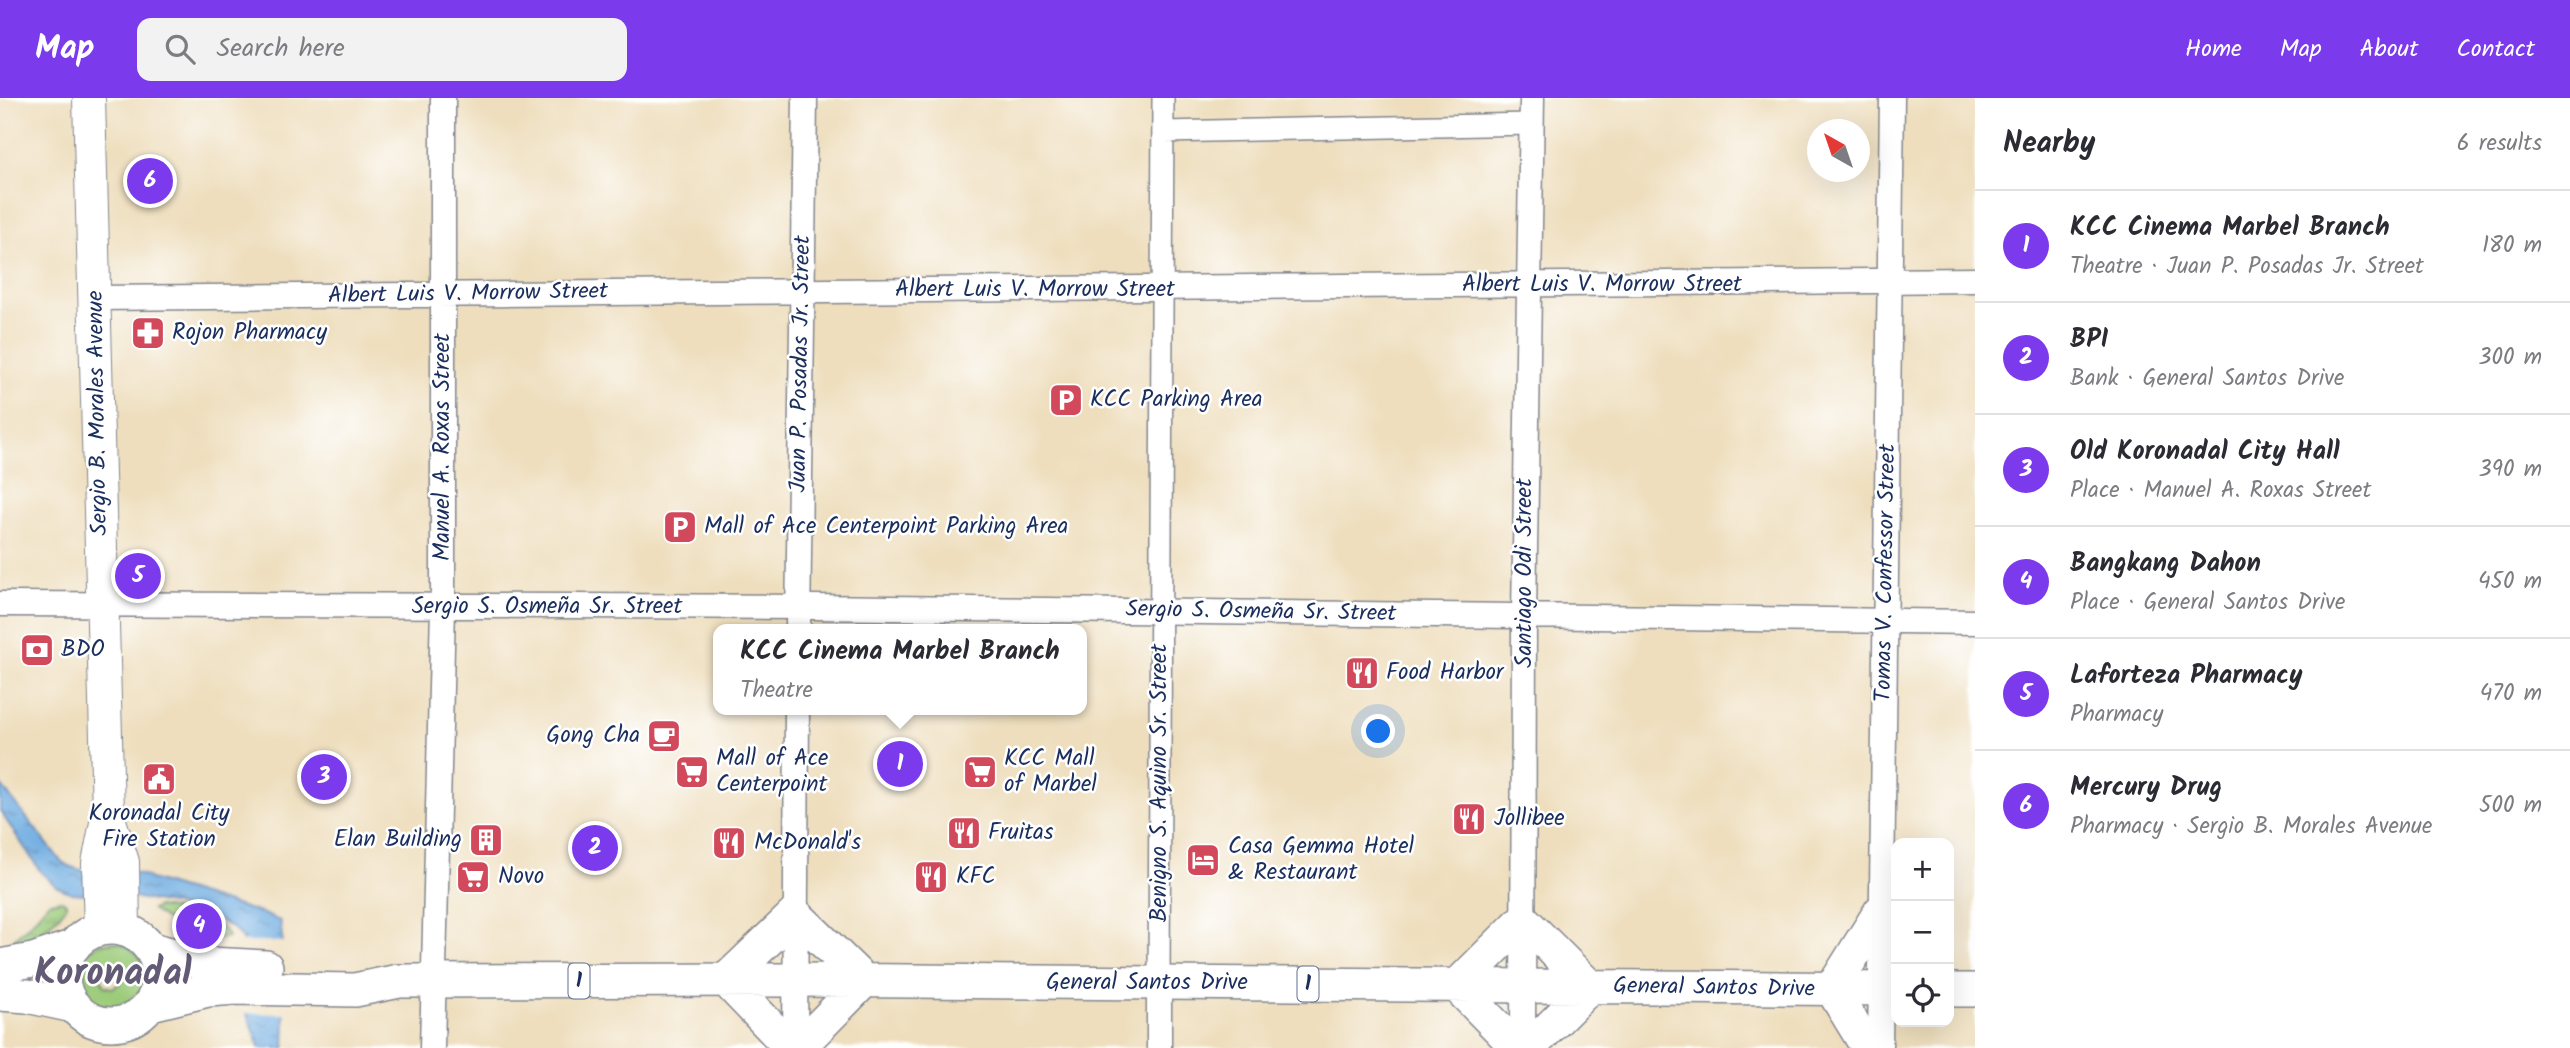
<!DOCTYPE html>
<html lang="en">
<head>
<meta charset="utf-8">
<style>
	body { margin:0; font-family:Kalam,sans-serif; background:#f2f2f3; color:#2b2b33 }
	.controls { position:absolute; right:21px; bottom:21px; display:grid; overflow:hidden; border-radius:14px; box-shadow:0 7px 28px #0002 }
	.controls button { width:63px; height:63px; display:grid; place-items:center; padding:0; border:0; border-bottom:2px solid #e1e1e2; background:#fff; color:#2b2b33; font:35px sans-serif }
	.compass { position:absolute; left:1807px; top:21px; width:63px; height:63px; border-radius:50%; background:#fff; box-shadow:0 7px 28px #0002; rotate:320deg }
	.you { position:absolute; left:1379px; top:634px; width:24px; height:24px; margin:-18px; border:5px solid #fff; border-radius:50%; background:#1a73e8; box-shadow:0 0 0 10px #1a73e833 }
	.badge { display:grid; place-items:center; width:46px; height:46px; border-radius:50%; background:#7c3aed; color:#fff; font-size:23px; font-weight:700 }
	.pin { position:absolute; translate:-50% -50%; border:4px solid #fff; box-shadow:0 2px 7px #0006 }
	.popup { position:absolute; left:713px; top:526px; width:374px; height:91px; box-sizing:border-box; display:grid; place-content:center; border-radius:14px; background:#fff; filter:drop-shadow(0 2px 5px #0005); font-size:23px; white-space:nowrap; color:#7c7c81 }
	.popup b { font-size:26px; color:#2b2b33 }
	.popup::after { content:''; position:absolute; left:50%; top:100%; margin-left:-14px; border:14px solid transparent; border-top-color:#fff }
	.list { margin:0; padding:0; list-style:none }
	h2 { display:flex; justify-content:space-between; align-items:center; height:91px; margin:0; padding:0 28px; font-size:30px }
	h2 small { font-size:23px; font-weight:400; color:#7c7c81 }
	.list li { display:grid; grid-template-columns:46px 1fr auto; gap:21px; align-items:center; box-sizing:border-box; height:112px; padding:0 28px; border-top:2px solid #e1e1e2 }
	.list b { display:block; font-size:26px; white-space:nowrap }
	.list p { margin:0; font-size:23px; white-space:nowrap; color:#7c7c81 }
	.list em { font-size:23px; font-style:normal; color:#7c7c81 }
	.icon { flex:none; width:38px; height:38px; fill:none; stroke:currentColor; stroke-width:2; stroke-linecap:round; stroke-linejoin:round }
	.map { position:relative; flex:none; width:1975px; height:950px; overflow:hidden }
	header { display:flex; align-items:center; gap:42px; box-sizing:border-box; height:98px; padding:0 35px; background:#7c3aed; color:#fff }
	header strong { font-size:33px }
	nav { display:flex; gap:38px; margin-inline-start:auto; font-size:24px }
	.search { width:490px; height:63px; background:#f2f2f3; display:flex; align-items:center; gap:18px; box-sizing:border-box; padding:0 24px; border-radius:14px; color:#7c7c81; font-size:26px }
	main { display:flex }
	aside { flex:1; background:#fff }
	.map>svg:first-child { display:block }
	.grass { fill:url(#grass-tufts); stroke:#5b7d6c; stroke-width:2 }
	.garden { fill:#9bcb79; stroke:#5b7d6c; stroke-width:2; fill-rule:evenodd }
	.water { fill:url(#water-ripples); stroke:#446d9f; stroke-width:2 }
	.pier { fill:#eedebd }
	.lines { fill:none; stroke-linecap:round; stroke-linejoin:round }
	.minor-casing { stroke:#84868e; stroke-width:24 }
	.tertiary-casing { stroke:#84868e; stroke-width:27 }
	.primary-casing { stroke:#84868e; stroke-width:34 }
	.trunk-casing { stroke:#84868e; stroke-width:36 }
	.minor { stroke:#fff; stroke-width:21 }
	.tertiary { stroke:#fff; stroke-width:24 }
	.primary { stroke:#fff; stroke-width:32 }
	.trunk { stroke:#fff; stroke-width:33 }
	.labels { text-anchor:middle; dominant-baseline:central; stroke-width:5; stroke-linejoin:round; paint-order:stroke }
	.shield { fill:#fff; stroke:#5f6d8e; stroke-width:2 }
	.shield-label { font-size:21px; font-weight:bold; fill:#1b2f5e }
	.street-label { font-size:23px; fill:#1b2f5e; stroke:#fff }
	.poi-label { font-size:23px; fill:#1b2f5e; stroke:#fff; text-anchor:start }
	.town-label { font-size:37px; font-weight:bold; fill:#635b75; stroke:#fff }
</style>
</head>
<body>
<header>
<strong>Map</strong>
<div class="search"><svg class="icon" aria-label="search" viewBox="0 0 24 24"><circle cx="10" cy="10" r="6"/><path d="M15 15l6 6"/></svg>Search here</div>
<nav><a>Home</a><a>Map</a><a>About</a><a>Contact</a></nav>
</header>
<main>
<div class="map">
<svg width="1975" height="950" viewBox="0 0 1975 950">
	<defs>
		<pattern id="grass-tufts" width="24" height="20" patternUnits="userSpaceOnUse" patternTransform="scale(1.75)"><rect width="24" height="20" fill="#9bcb79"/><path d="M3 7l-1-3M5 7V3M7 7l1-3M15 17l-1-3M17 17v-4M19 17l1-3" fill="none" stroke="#7ea566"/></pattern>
		<pattern id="water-ripples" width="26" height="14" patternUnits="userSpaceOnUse" patternTransform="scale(1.75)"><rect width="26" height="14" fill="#6dabe0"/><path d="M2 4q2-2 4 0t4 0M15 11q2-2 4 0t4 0" fill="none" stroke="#598cb9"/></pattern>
	</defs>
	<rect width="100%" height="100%" fill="#fff"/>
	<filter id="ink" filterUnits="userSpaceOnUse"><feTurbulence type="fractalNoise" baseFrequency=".0143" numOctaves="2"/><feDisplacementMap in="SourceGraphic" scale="14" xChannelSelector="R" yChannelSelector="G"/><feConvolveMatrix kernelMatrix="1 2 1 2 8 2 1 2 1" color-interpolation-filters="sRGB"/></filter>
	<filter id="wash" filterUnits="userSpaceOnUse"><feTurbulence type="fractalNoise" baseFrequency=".00686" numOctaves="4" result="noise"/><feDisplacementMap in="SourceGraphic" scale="28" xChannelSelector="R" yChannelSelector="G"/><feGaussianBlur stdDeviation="1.57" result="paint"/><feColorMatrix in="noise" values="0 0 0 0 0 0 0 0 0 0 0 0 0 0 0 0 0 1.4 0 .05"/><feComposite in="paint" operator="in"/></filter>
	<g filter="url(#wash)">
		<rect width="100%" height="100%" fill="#eedebd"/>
		<path class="grass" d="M62 802 66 805V809C54 823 30 850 9 846L32 824 49 804Z
			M158 809C176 811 223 820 228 839 202 847 171 826 152 812Z"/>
		<path class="garden" d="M114 844C140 848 158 877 139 901 97 950 38 849 114 844ZM109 868 119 871 122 877 119 886 112 890 105 888 101 881 102 874Z"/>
		<path class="water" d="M0 686 61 763C88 784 122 764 150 781L261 815 280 823 284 853 285 950H260L245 910V851L242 841 235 832 217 821 175 807 133 799 72 795 57 789 41 774 0 713Z"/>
		<path class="pier" d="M239 844H287L288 916 244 915Z"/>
	</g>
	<g filter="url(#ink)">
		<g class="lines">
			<g class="minor-casing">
				<path id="minor" d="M1164 34 1531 26
					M1159 885 1163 0"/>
			</g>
			<g class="tertiary-casing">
				<path id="tertiary" d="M95 200 1975 182
					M0 506 812 509 1975 524
					M798 531 805 0
					M1159 885V950
					M432 950 443 509V0
					M795 950 797 612
					M1523 950 1524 517 1532 0
					M1880 950 1892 0"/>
			</g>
			<g class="primary-casing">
				<path id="primary" d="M89 0 108 715 98 765 100 831
					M109 720 123 764 124 832"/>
			</g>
			<g class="trunk-casing">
				<path id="trunk" d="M63 878a48 48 0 1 1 96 0a48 48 0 1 1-96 0Z
					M151 851 208 866 266 869
					M0 868 33 862 74 848
					M726 882 795 816 864 883
					M726 882 791 950
					M1457 888 1523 822 1590 889
					M1457 888 1518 950
					M1949 892H1975
					M0 896 27 898 74 908
					M151 906 208 892 236 890 355 892 399 883 796 882 1896 891
					M798 950 864 883
					M1529 950 1590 889
					M1868 950 1832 891 1880 814 1896 840"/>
			</g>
			<use href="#minor" class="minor"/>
			<use href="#tertiary" class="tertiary"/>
			<use href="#primary" class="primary"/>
			<use href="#trunk" class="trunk"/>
		</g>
	</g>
	<defs>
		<g id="pharmacy-square" transform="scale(1.75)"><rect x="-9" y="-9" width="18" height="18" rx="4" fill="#d1495b" stroke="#fff"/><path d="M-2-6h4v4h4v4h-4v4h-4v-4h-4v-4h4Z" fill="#fff"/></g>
		<g id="parking-square" transform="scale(1.75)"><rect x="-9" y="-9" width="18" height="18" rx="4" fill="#d1495b" stroke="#fff"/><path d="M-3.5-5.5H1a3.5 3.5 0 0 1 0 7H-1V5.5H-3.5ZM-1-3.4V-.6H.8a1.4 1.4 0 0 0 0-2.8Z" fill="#fff"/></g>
		<g id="bank-square" transform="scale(1.75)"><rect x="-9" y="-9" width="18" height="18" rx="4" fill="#d1495b" stroke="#fff"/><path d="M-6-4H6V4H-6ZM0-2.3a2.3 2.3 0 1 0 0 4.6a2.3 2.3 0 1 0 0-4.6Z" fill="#fff"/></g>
		<g id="restaurant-square" transform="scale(1.75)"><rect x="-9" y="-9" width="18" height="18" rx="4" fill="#d1495b" stroke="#fff"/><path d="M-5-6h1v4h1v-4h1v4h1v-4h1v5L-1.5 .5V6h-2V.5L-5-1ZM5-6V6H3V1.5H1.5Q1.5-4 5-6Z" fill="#fff"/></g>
		<g id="cafe-square" transform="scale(1.75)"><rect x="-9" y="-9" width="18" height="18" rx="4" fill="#d1495b" stroke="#fff"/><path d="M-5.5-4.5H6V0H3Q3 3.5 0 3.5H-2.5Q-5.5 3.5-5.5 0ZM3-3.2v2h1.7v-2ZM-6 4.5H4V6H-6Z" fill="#fff"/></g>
		<g id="supermarket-square" transform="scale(1.75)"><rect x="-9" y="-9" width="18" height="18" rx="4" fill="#d1495b" stroke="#fff"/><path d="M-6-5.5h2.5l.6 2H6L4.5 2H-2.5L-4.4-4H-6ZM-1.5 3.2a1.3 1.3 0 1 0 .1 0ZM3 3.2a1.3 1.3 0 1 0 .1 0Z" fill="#fff"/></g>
		<g id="civic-square" transform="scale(1.75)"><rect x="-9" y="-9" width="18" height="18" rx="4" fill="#d1495b" stroke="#fff"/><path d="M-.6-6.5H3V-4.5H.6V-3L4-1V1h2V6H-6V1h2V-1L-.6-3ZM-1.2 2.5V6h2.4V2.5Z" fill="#fff"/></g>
		<g id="building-square" transform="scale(1.75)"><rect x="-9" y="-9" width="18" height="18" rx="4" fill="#d1495b" stroke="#fff"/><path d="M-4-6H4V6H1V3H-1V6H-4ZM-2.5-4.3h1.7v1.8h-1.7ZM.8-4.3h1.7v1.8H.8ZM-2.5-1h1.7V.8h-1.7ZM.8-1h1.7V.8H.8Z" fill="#fff"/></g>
		<g id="hotel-square" transform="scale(1.75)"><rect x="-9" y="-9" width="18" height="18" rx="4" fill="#d1495b" stroke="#fff"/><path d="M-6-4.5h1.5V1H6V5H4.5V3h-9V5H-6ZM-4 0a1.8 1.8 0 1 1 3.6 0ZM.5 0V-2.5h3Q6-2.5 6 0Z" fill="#fff"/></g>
	</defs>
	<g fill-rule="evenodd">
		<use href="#pharmacy-square" x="148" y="235"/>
		<use href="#parking-square" x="1066" y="302"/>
		<use href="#parking-square" x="680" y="429"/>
		<use href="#bank-square" x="37" y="552"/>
		<use href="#restaurant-square" x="1362" y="575"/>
		<use href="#cafe-square" x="664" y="638"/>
		<use href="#supermarket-square" x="692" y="674"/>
		<use href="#supermarket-square" x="980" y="674"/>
		<use href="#civic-square" x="159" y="681"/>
		<use href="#restaurant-square" x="1469" y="721"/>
		<use href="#restaurant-square" x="964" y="735"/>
		<use href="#building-square" x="486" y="742"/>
		<use href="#restaurant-square" x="729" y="745"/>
		<use href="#hotel-square" x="1203" y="762"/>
		<use href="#supermarket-square" x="473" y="779"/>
		<use href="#restaurant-square" x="931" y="779"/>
	</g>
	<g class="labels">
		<g class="shield">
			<rect x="568.5" y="865.5" width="21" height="35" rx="5"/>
			<rect x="1297.5" y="868.5" width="21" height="35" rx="5"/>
		</g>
		<g class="shield-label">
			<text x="579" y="883">1</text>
			<text x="1308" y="886">1</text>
		</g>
		<g class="street-label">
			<text x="1602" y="187">Albert Luis V. Morrow Street</text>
			<text x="1035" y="192">Albert Luis V. Morrow Street</text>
			<text transform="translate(468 196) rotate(-1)">Albert Luis V. Morrow Street</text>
			<text transform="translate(801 266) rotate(-89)">Juan P. Posadas Jr. Street</text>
			<text transform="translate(98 315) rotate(-91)">Sergio B. Morales Avenue</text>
			<text transform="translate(443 349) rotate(-90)">Manuel A. Roxas Street</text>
			<text transform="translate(1525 475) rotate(-90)">Santiago Odi Street</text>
			<text transform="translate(1886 475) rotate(-89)">Tomas V. Confessor Street</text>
			<text x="547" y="509">Sergio S. Osmeña Sr. Street</text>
			<text transform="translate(1261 514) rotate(1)">Sergio S. Osmeña Sr. Street</text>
			<text transform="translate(1160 685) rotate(-90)">Benigno S. Aquino Sr. Street</text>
			<text x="1147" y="885">General Santos Drive</text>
			<text transform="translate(1714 890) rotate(1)">General Santos Drive</text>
		</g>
		<g class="poi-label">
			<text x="172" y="235">Rojon Pharmacy</text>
			<text x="1090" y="302">KCC Parking Area</text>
			<text x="704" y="429">Mall of Ace Centerpoint Parking Area</text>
			<text x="61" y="552">BDO</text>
			<text x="1386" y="575">Food Harbor</text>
			<text x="640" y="638" text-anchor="end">Gong Cha</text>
			<text x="716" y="661">Mall of Ace<tspan x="716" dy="26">Centerpoint</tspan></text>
			<text x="1004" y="661">KCC Mall<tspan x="1004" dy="26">of Marbel</tspan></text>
			<text x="159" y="716" text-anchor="middle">Koronadal City<tspan x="159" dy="26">Fire Station</tspan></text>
			<text x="1494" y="721">Jollibee</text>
			<text x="988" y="735">Fruitas</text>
			<text x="462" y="742" text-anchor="end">Elan Building</text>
			<text x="754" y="745">McDonald's</text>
			<text x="1228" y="749">Casa Gemma Hotel<tspan x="1228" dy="26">&amp; Restaurant</tspan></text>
			<text x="498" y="779">Novo</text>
			<text x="956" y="779">KFC</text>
		</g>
		<g class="town-label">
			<text x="113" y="876">Koronadal</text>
		</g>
	</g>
</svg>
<div class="controls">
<button>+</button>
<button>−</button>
<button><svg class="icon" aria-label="locate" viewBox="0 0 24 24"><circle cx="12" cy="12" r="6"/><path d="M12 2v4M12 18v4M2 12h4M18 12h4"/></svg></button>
</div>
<svg class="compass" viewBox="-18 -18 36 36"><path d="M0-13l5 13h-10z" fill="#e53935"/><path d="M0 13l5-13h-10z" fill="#7c7c81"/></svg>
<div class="you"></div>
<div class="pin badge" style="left:900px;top:666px">1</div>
<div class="popup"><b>KCC Cinema Marbel Branch</b>Theatre</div>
<div class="pin badge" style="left:595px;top:750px">2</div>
<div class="pin badge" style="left:324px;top:679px">3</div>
<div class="pin badge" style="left:199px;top:828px">4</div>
<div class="pin badge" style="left:138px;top:478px">5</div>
<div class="pin badge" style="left:150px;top:83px">6</div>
</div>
<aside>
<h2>Nearby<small>6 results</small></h2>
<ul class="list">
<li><span class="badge">1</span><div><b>KCC Cinema Marbel Branch</b><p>Theatre · Juan P. Posadas Jr. Street</p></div><em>180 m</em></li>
<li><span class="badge">2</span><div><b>BPI</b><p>Bank · General Santos Drive</p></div><em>300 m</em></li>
<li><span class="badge">3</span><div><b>Old Koronadal City Hall</b><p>Place · Manuel A. Roxas Street</p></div><em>390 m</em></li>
<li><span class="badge">4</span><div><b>Bangkang Dahon</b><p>Place · General Santos Drive</p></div><em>450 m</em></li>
<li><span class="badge">5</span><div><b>Laforteza Pharmacy</b><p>Pharmacy</p></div><em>470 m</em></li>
<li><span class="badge">6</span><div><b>Mercury Drug</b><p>Pharmacy · Sergio B. Morales Avenue</p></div><em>500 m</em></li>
</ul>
</aside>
</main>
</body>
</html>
